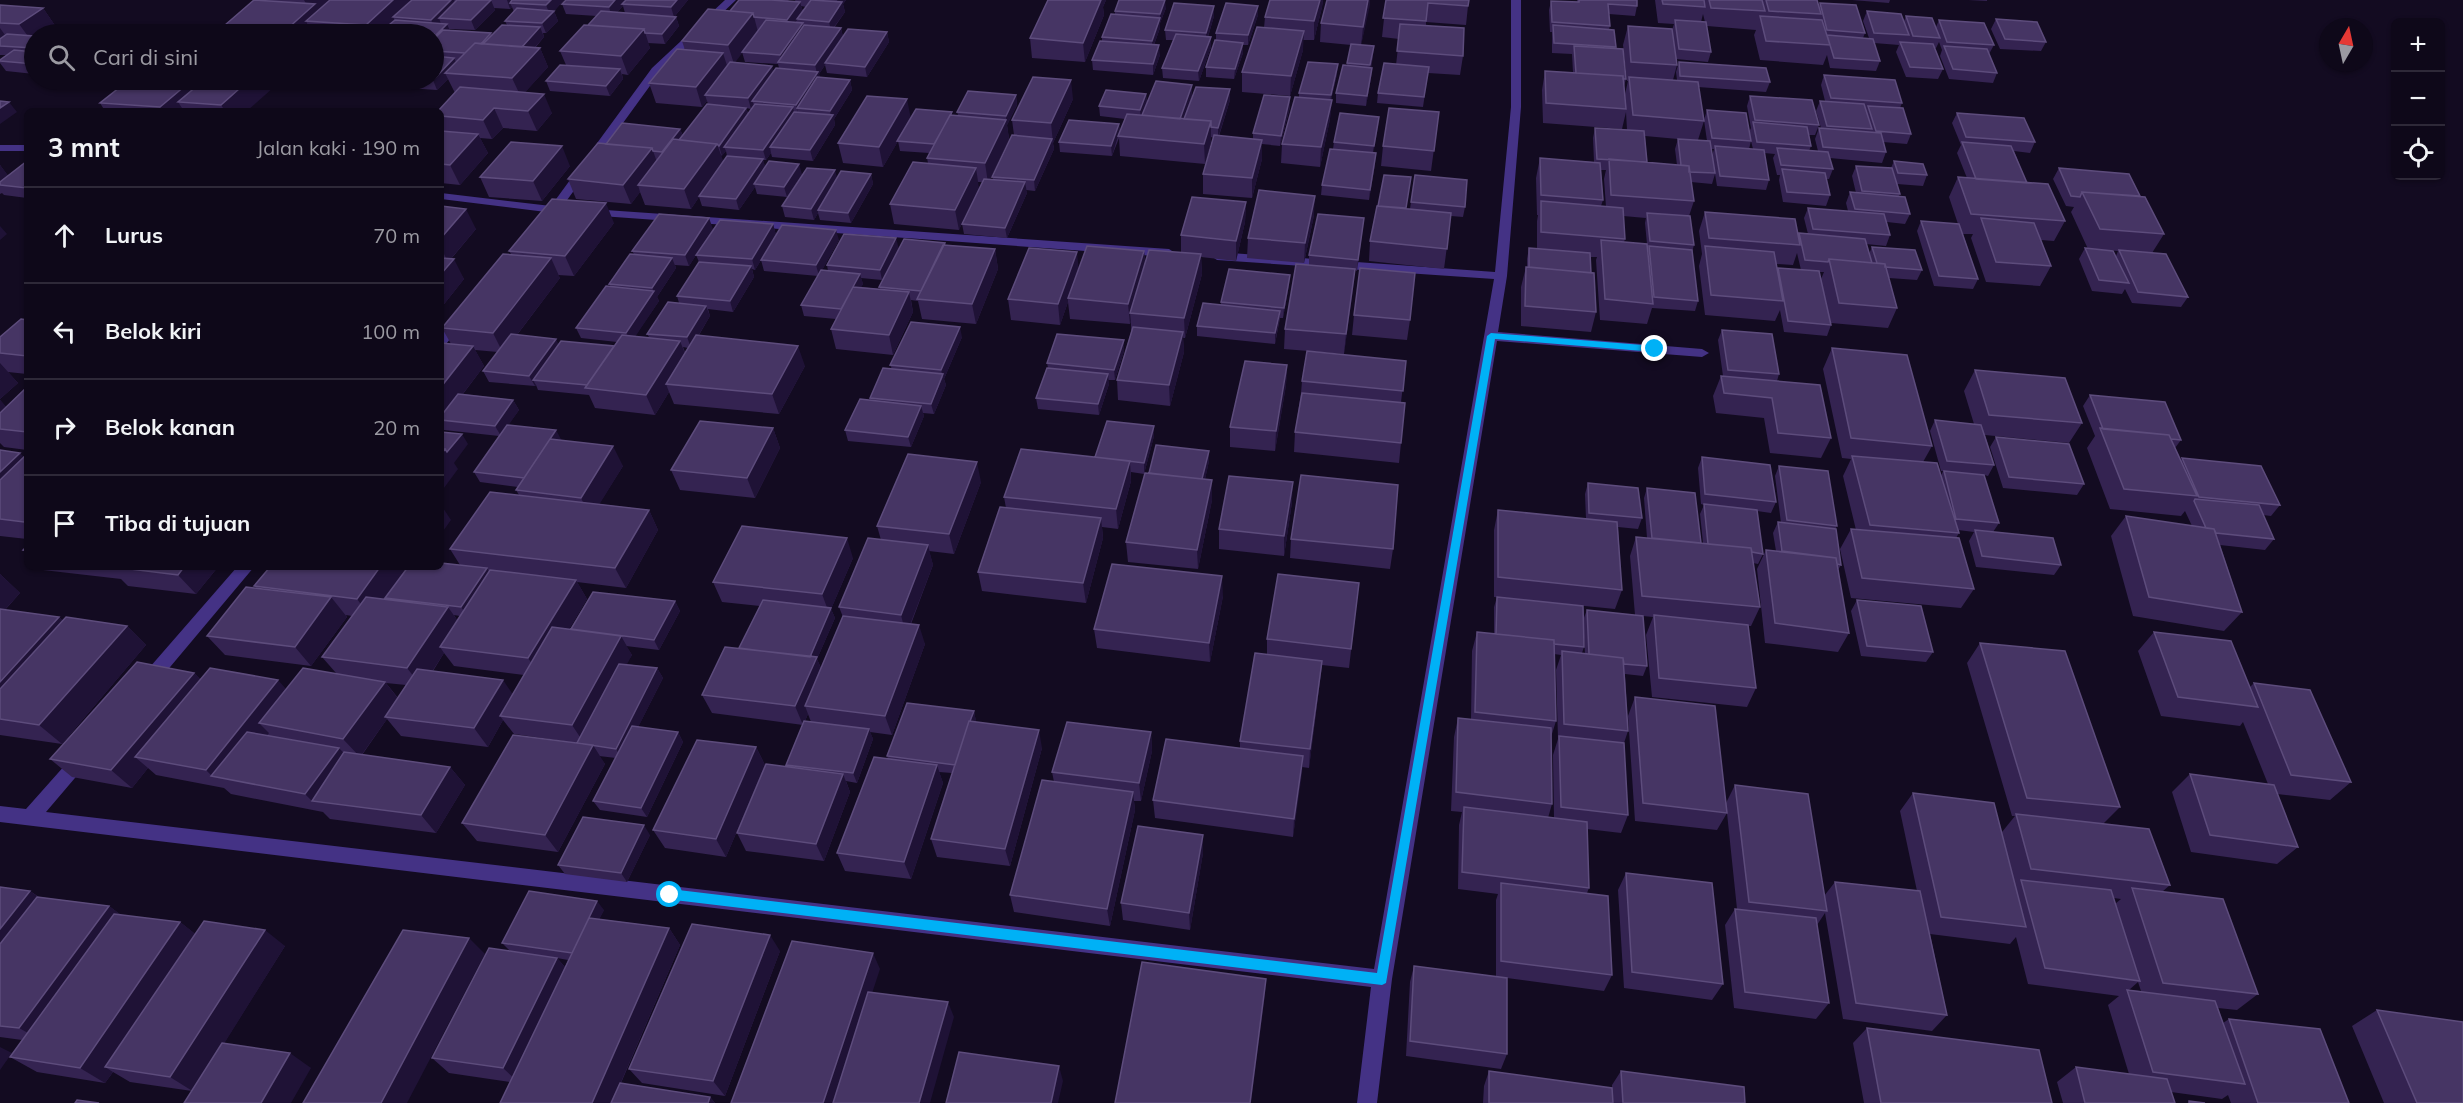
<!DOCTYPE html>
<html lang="id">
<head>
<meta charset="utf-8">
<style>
	body { margin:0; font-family:Mulish,sans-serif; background:#1c1626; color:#f1f3f6 }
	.controls { position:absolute; right:18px; top:18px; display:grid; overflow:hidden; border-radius:9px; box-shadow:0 2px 4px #0004 }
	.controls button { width:54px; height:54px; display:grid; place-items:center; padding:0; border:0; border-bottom:2px solid #2e2938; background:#0e0819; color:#f1f3f6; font:30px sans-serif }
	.compass { position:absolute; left:2319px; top:18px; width:54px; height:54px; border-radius:50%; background:#0e0819; box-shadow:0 2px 4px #0004; rotate:9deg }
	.stop { position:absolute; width:18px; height:18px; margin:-14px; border:4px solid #00b1f6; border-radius:50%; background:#fff }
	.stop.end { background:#00b1f6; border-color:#fff; box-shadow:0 2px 6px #0008 }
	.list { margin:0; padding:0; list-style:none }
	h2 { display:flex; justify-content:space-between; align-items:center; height:78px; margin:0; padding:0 24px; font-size:26px }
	h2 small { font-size:20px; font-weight:400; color:#9b9aa2 }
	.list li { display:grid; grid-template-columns:39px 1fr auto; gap:18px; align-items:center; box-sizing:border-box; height:96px; padding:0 24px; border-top:2px solid #2e2938 }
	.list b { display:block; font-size:22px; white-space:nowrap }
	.list em { font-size:20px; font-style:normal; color:#9b9aa2 }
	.icon { flex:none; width:33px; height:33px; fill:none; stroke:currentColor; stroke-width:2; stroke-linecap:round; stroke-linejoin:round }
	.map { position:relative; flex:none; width:2463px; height:1103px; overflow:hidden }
	.search { position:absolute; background:#0e0819; box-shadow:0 2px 4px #0004; left:24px; top:24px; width:420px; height:66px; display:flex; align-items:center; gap:15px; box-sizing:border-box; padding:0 21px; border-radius:33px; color:#9b9aa2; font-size:22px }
	.panel { position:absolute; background:#0e0819; box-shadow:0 2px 4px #0004; left:24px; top:108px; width:420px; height:462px; border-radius:9px }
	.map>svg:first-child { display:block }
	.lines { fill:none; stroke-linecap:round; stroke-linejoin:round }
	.street { fill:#443285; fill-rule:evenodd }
	.wall { fill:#342351; fill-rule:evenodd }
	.shaded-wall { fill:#1f1236 }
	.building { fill:#463564; stroke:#5d4c7c; stroke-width:1.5 }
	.route { fill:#00b1f6 }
</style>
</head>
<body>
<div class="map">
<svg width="2463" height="1103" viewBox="0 0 2463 1103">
	<rect width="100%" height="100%" fill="#130b21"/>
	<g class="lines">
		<path class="street" d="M725 0H736L660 72 562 207 568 209V213L557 214 551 218 547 216 546 212 441 199V193L551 206 652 68Z
			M1511 0H1521V107L1507 276 1498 332 1702 349 1709 353 1702 357 1497 341 1392 979 1377 1103H1357L1371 987 0 822V806L26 809 74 755 80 753 86 755 89 760 86 765 46 812 1374 969 1494 279 1217 260 1211 256 1217 252 1495 272 1511 107Z
			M0 145H27V151H0Z
			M591 209 1169 249 1175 253 1169 257 587 215 585 213Z
			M459 317 465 321 446 344 441 345V333L454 318Z
			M237 567H254L155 685 149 687 143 685 141 680 143 675Z"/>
	</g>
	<path class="wall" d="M255 0H564L554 11 558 21 546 33H543L544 37 535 48H540L548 67 525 92 552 113 537 131 503 128 492 139 480 138 488 153 460 185 441 183V111L455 93 448 79 437 90 377 86 374 80H434V34H231L225 25ZM512 7 514 12 505 21 507 25 492 35 491 33 450 30 449 29 475 30 495 10 494 8 510 9Z
		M566 0H688L675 16 676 17 679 26 665 44 648 43 650 48 628 75 622 74 623 79 610 96 550 91 546 81 566 65 560 51 588 25 597 16 566 14 562 4ZM623 6 625 13 617 12Z
		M739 0H789L788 1 796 2 795 0H846L843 4 845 12 834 28H841L843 37 887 32 889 42 867 77 827 73 825 65 819 74 820 78 850 80 852 90 834 119 835 125 813 161 772 157 771 153 766 160H763L765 167 802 174 787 197 757 194 755 187 739 210 702 206 699 197 691 209 645 205 640 192 631 204 576 199 568 179 606 144 680 129 683 136 708 104 707 101 702 107 656 103 649 83 685 50 682 41 730 11ZM801 6 806 7 803 11ZM742 52 745 62 778 64 779 68 774 72 734 63ZM746 108 751 109 748 113ZM726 151 727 156 723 162 721 156Z
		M1048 0H1106L1103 7 1104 15 1085 62 1032 58 1030 38Z
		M1270 0H1323L1322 7 1314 40H1303V50L1290 96 1242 92V72L1264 28 1265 17Z
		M1327 0H1370L1361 45 1373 56 1371 68H1372L1371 78 1366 106 1336 103V93L1347 65 1351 45 1320 42 1321 23Z
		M1386 0 1468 6 1466 25 1426 22V25L1463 56 1460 75 1428 73 1423 107 1377 103 1378 93 1396 65 1399 39 1382 37Z
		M1577 0H1637V6L1635 16 1609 14 1610 26 1609 29 1626 79 1624 86 1625 94 1628 81H1627L1623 45 1628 26 1672 30 1674 24 1658 23 1655 0H1817L1819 6 1820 3 1865 33 1863 38H1869L1863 21 1867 11 1904 21 1906 16 1936 27 1939 20 1994 45 1989 54 1997 73 1993 83 1949 79 1940 56 1942 50 1939 42 1936 48H1935L1943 69 1938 79 1906 77 1896 52 1899 45 1874 43 1880 61 1876 71 1830 68 1827 55 1823 65 1760 60 1754 35 1756 30 1707 26 1711 52 1708 62 1676 59 1677 65 1673 80H1677L1676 72 1679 62 1770 82 1766 92 1698 87 1704 121 1698 140 1707 141 1704 120 1707 110 1749 132 1751 128 1747 106 1750 96 1819 125 1815 135H1809L1811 146 1809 151H1818L1815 139 1819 128H1821L1816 111 1820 101H1825L1821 85 1824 75 1902 103 1900 108 1911 134 1907 144 1883 142 1886 152 1882 163 1830 158 1833 169 1829 179H1826L1830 195 1826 206 1783 202 1779 180 1780 175H1777L1773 158 1775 154 1764 153 1769 180 1766 190 1717 186 1715 174 1712 184 1691 182 1694 201 1689 216 1694 245 1692 252 1698 301 1695 311 1652 308 1647 324 1600 320 1596 260 1597 257H1590L1591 273 1596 312 1591 332 1521 326V287L1526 267H1527V259L1529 248 1537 249V221L1538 215H1537L1536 178 1540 158 1594 162 1593 138 1595 128 1627 130 1626 112 1622 129 1543 123 1542 90 1545 71 1573 73 1572 54 1552 53V32H1550L1549 10 1551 1 1577 2ZM1703 14 1705 22H1701ZM1645 136 1678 139 1675 149 1677 165 1647 162ZM1751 141 1753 149H1749ZM1711 149H1714L1712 156ZM1601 170H1606L1604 179 1606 207 1601 206 1603 200ZM1623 216 1646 218 1645 223 1647 244 1624 242 1625 239Z
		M1852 0H1890L1889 3Z
		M1968 0H1987V1Z
		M0 5 43 8 56 27 45 34H34V74L6 71 0 63V60L7 55H0Z
		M1214 6V16L1208 37H1211V47L1199 81 1163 78 1162 68 1173 40H1166L1165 30Z
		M1258 6V15L1248 45H1243V53L1234 79 1206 77V67L1216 40V33Z
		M1166 8 1160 23V28L1154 45 1160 55 1153 75 1093 70 1092 60 1102 41V37L1115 15V11Z
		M1996 19 2046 42 2041 51 2000 49 1991 29Z
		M1337 74 1331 100 1330 119 1320 167 1281 163 1282 144 1299 97V93Z
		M129 80 247 111H105L100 103Z
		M1192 85V95L1184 119 1230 100 1219 136 1253 139V133L1290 97V107L1280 146 1262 144V159L1252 198 1203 194V174L1214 138 1211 137V141L1205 164 1120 156 1119 138 1112 156 1060 152 1059 142 1119 124 1120 132 1125 119 1100 116 1099 106 1146 94 1147 104Z
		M1016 95 1017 105 1007 125 1009 139 990 179H993L992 177 1014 135 1012 120 1073 99 1053 143 1054 149 1035 191 1026 190 1027 193 1007 238 964 234 962 224 982 182H978L959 230 894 224 890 204 928 163 927 158 929 153 900 151 898 141 883 167 843 163 838 143 910 118 952 112V115H958L957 112Z
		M1439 112 1431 171 1381 166 1383 146Z
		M1957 113 2035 142 2030 153 2014 151 2027 183 2065 221 2054 241 2041 240 2051 266 2040 286 1986 282 1971 238 1973 234H1963L1978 279 1973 289 1934 286 1917 231 1921 221 1958 224 1949 197 1958 177 1967 178 1957 153 1961 145 1952 123Z
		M1379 117 1373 153 1375 164 1369 200 1321 195 1322 185 1333 149 1334 142Z
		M27 161V198L4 195 2 193 0 194V165L8 176Z
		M1894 161 1927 175 1923 186 1897 184 1900 194 1899 196 1910 214 1905 224 1887 222 1890 235 1886 246 1866 244 1869 254 1872 247 1922 270 1917 280 1889 278 1897 308 1888 328 1831 323V325L1827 336 1784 332 1780 310 1775 321 1705 315 1699 266 1702 254 1699 231 1705 212 1798 236 1799 233 1808 234 1804 218 1808 208 1848 211 1846 203 1850 192 1856 193 1852 176 1856 166 1891 168ZM1797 253 1801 270 1777 269 1776 264 1793 265ZM1819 272H1824L1821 279Z
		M570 166 542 201 489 197 480 177Z
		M2059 168 2140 196 2164 234 2152 253 2188 297 2181 307 2132 303 2125 289 2122 294 2092 291 2079 259 2085 248 2088 249 2071 212 2074 207 2066 206 2053 179ZM2103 250 2118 251 2116 256Z
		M871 174 873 184 851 223 820 220 818 213 814 220 785 217 782 206 837 178Z
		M1415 175 1465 207 1463 217 1451 216 1444 269 1369 261 1370 241 1406 208 1410 209Z
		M1246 202 1245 222 1236 261 1201 257 1202 274 1185 338H1183L1184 352 1170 406 1118 400 1117 380 1131 332V321L1130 324 1070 319 1068 302 1060 325 1011 320 1008 299 1079 268 1144 251 1145 263 1181 252V235Z
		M441 206 476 229 451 259 464 279 441 308Z
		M1314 215 1304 263 1247 258 1248 238Z
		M1364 218 1357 271 1355 270 1344 354 1284 349 1285 329 1309 265V255Z
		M614 223 574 276 558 275 560 278 517 335 558 344 614 346 617 342 581 338 576 328 611 287 609 284 634 254 632 251 713 229 699 250 773 224 776 235 839 240 822 270 828 271 827 265 899 249 882 280 861 278 863 284 861 287 880 289 879 287 945 243V245L995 249 998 269 976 324 922 319 918 301 911 300 913 312 893 355 836 349 831 329 836 319 804 316 801 305 818 276 764 271 761 260 755 270 752 269 754 277 733 312 708 309 710 316 699 335 805 366 779 414 674 404 669 392 655 415 595 408 589 395 538 390 536 385 535 386 489 382 483 371 498 352 475 350 484 366 463 394 513 400 519 410 508 425 562 441 623 466 599 504 649 510 658 530 626 588 577 582 587 599 569 629 675 601 680 611 659 650 626 646 632 655 626 664 657 668 663 678 638 727 678 732 683 742 647 817 600 810 593 801 616 758 599 756 605 764 558 852 477 841 462 823 577 743 514 734 503 720 488 747 401 736 387 719 362 755 450 767 465 785 436 833 330 819 323 812 231 794 224 788 156 775 148 768 132 788 72 777 50 759 194 673 201 680 286 689 336 673 322 657 352 616 346 615 347 617 311 666 225 655 207 636 256 588 254 586 460 565 450 549 519 495 516 490 518 487 480 482 474 472 499 436 444 430 441 425V343L451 344 442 328 511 254 509 251ZM696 255 699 262 677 296 679 303 647 334 649 337 635 336 659 301 657 297 676 268 675 265 689 266ZM683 347 688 348 685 352ZM454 615 460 616 457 620ZM444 653 454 666 524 675 513 694 433 671ZM386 683 406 685 398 698Z
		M1289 285 1283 318H1280L1275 344 1197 336V326L1221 305V302Z
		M1354 315 1410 320 1407 340 1352 335Z
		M27 320V374L8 372 18 383 0 399V337Z
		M1722 330 1779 374 1777 381 1831 438 1821 458 1770 453 1764 418 1716 413 1713 396 1721 376H1723L1718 340Z
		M962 337 944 379 946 385 934 414 923 413 924 416 911 447 848 441 845 430 870 400V398L892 369 890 365Z
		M1832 348 1932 446 1923 462 1941 476 1943 471H1941L1930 431 1935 420 1974 424 1964 391 1975 370 2082 423 2069 443 1985 435 1994 465 1988 476 1984 475 1999 523 1993 532 2061 565 2054 575 1976 567 1969 541 1974 532 1958 530 1959 533 1956 538 1974 589 1961 608 1851 598 1840 549 1851 529 1856 530 1843 476 1851 459 1842 458 1823 369Z
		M1124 351 1115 380H1108L1109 384 1099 415 1038 409 1036 398 1048 368 1047 363Z
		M1406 361 1401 402V443L1399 463 1294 452 1295 432 1301 393 1302 381Z
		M1287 365 1286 385 1275 451 1230 447V427Z
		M27 387V450L4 447 0 443V400L6 407Z
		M2090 395 2181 440 2175 448 2181 460 2182 458 2280 505 2271 516 2263 515 2274 539 2265 550 2220 545 2242 612 2224 631 2133 616 2111 536 2126 516 2192 526 2185 511 2181 516 2110 509 2087 448 2095 436 2083 406Z
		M1154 426V436L1144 474 1131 472V481L1118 529 1102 527 1103 538 1086 603 982 591 978 572 1006 508 1004 497 1095 457Z
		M773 428 780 448 755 498 680 490 671 470Z
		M1996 437 2084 484 2077 495 2003 488 1990 447Z
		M0 450 24 457 27 454V539L0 536Z
		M1209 451V461L1205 479 1212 480V500L1198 569 1128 562 1126 542 1149 473Z
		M1702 457 1776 502 1771 513 1757 511 1763 554 1758 564 1753 563 1760 607 1751 626H1748L1756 688 1747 707 1652 697 1646 635 1653 617 1643 616 1647 666 1643 676 1625 674 1628 731 1624 743 1628 815 1621 833 1587 829 1589 888 1587 893 1612 975 1604 991 1507 978V1054L1501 1069 1406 1056 1410 982 1414 966 1496 977V900L1498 894 1458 889 1459 825 1462 812 1451 811 1454 737 1458 718 1471 719 1472 651 1477 632 1494 634V607L1497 597 1584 647 1582 653 1585 654 1583 620 1587 610 1635 615 1630 556 1636 537 1647 538 1644 498 1647 488 1701 543H1703L1700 514 1704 505 1701 504 1698 468ZM1554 654 1561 655 1556 670 1558 739 1553 755 1554 818H1548L1552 804 1551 737 1556 721Z
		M1779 466 1837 526 1835 529 1841 565 1838 570 1849 633 1838 652 1765 643 1757 569 1766 550 1776 551 1773 533 1778 522 1781 523 1775 476Z
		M981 482 954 554 929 551 933 565 911 624 925 644 892 735 870 732 873 739 857 783 846 781 850 792 824 861 746 851 737 833 786 767V765L803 725 712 713 702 695 739 648 760 606 722 602 713 582 853 558 831 609 835 618 817 659 821 668 843 617 839 607 881 540 877 526ZM808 714 811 722 805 721Z
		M1588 483 1642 518 1638 529 1618 527 1622 590 1615 609 1494 597V530L1498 510 1586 519 1585 494Z
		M1292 502 1284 556 1219 549V529Z
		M1291 539 1393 549 1390 569 1290 558Z
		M40 567H218L196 594 128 586 121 579 43 570Z
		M0 574 20 593 5 610 59 617 63 621 127 626 146 645 62 744 0 735Z
		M1359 583 1349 668 1322 665 1309 768 1302 767 1293 837 1155 818 1153 800 1240 748V741L1267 655V639Z
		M1223 596 1210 662 1097 648 1094 629Z
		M1857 600 1933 652 1926 662 1861 656 1851 611Z
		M2154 632 2250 687 2254 683 2351 782 2330 800 2277 794 2298 847 2277 864 2191 852 2172 792 2190 774 2268 784 2243 722 2240 726 2161 716 2138 651Z
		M1980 643 2120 807 2103 824 2170 885 2162 892 2258 994 2237 1010 2218 1008 2223 1023 2229 1019 2349 1103H2231L2228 1095 2222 1099 2171 1092 2175 1103H2063L2057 1082 2076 1067 2129 1074 2108 1005 2119 996 2028 984 2016 937 2010 944 1930 934 1947 1015 1932 1031 1843 1019 1825 913 1817 925 1829 1003 1816 1019 1734 1008 1725 925 1735 909H1737L1727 813 1717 830 1635 821 1628 716 1635 697 1726 803 1735 785 1824 896 1835 882 1917 891 1900 811 1913 793 2002 832 2015 816H2012L1967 663ZM2114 898 2121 899 2115 904ZM2138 982 2141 991 2129 990Z
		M974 711 976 722 1042 748 1010 866 937 857 931 839 952 773 939 772 943 783 911 879 845 871 837 853 888 759 887 756Z
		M1151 732 1152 751 1141 801H1134L1135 810 1110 926 1014 912 1010 895 1054 782 1052 772Z
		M756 747 765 765 726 857 665 848 653 830Z
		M650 835 627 882 565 874 558 865Z
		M1203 853 1190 930 1123 920 1121 903Z
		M1626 873 1723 984 1712 1000 1624 988 1618 890Z
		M0 887 30 891 39 897 109 906 121 915 180 922 195 934 285 946 224 1043 311 1068 192 1091 130 1082 113 1072 105 1083 37 1072 10 1057 22 1040 0 1037Z
		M604 910 599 919 669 928 680 945 621 1083 710 1097 715 1103H500L510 1082 449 1073 432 1058 510 951 502 943ZM557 958 568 960 565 967Z
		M780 951 725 1096 642 1083 629 1069Z
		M2377 1010 2463 1103H2384L2352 1026Z
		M1867 1028 2052 1103H1864L1853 1043Z
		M1489 1071 1612 1088V1085L1621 1071 1745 1103H1483L1484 1086Z"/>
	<path class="shaded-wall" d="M304 0H335L306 21 312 34H290L287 29 309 9Z
		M393 0H412L393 17 397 24 386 34H371L366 25Z
		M451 0H454L458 8 439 18 441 24 435 29 431 20Z
		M491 0 495 10 475 30 471 20Z
		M507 0H519L510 3 512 7 510 9Z
		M551 0H564L554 11 558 21 546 33 542 23 550 15 546 5Z
		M615 0H628L622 4 623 6 612 17 609 7Z
		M677 0H688L674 17 671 7Z
		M837 0H846L843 4 845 12 831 31 829 22 839 8Z
		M1101 0H1106L1103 7 1104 15 1085 62 1083 43Z
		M1165 0 1166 8 1160 23V28L1152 50V41L1160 18V14Z
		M1320 0H1323L1322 7 1314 40V21Z
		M1368 0H1370V5L1361 46 1363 27Z
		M800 2 803 12 790 30 787 20Z
		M1214 6V16L1206 43V33Z
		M1258 6V15L1248 45V35Z
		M43 8 56 27 45 34H34V42L33 43 19 24Z
		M753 13 758 32 734 64 728 45Z
		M676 17 679 26 665 44 662 34Z
		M803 23 805 33 782 62 780 55Z
		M447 24 451 33 434 51V37Z
		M540 27 544 37 524 59 520 50Z
		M0 28 10 42 0 46Z
		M841 28 843 38 819 74 821 82 797 108 798 115 796 105 817 73 815 65Z
		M644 29 650 48 628 75 621 56Z
		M1304 31 1303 50 1290 96 1291 76Z
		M887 32 889 42 867 77 865 67Z
		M1211 37V47L1199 81 1198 71Z
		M1243 43V53L1234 79 1235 69Z
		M1159 45 1160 55 1153 75V64Z
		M1374 46 1373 56 1369 75 1370 65Z
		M540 48 548 67 521 97 512 78Z
		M723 53 729 72 705 95 707 101 702 107 696 87Z
		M454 58 459 68 445 73 448 79 437 90 433 80Z
		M1338 64 1337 74 1330 105 1331 95Z
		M772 66 775 76 752 101 754 105 751 109 748 98Z
		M1372 68 1371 78 1366 106 1367 96Z
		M620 69 623 79 610 96 606 86Z
		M192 80H227L178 102 184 111H162L160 107Z
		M249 80H282L247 111H225L221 105Z
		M850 80 852 90 834 119 835 125 813 161 810 150 831 117 830 111Z
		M1071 80 1073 99 1053 143 1051 123Z
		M1192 85V95L1178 135V125Z
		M1230 89V100L1218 138V128Z
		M544 94 552 113 537 131 528 111Z
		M1146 94 1147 104 1141 120 1140 110Z
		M1016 95 1017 105 1007 125 1009 139 988 183 985 163 1006 120V116Z
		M1290 97V107L1280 146 1281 136Z
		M907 99 911 119 883 167 879 147Z
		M1332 100 1330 119 1320 167 1321 147Z
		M9 102 17 112 0 124V108Z
		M793 107 795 117 770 147 771 153 766 160 763 150Z
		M494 108 503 128 492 139 483 120Z
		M746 108 749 118 724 147 726 151 722 156 719 146Z
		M1379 117 1378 127 1373 156 1374 146Z
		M1211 121V141L1205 164 1204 144Z
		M1119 124 1120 134 1118 136 1112 156 1111 146Z
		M680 129 684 139 666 162 662 152Z
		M478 134 488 153 460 185 450 165Z
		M1052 139 1054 149 1035 191 1034 180Z
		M1262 140V159L1252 198V178Z
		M717 144 724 163 699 196V197L691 209 684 189Z
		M562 146 570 166 542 201 533 181Z
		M652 148 659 168 638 185 640 192 631 204 623 185Z
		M1376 153 1375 164 1369 200 1370 190Z
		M763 159 766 170 754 184 755 187 739 210 736 199Z
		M799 164 802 174 787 197 784 187Z
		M0 165 14 183 0 185Z
		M976 168 979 188 959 230 955 210Z
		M835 170 838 181 818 210V213L814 220 811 209Z
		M871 174 873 184 851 223 848 213Z
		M1025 182 1027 193 1007 238 1005 228Z
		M1315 196 1314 215 1304 263 1305 243Z
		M1246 202 1245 222 1236 261V241Z
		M606 203 614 223 574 276 565 256Z
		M466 209 476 229 448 262 441 248V238Z
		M709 218 713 229 689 266 685 255Z
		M1364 218 1363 229 1357 271 1358 260Z
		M773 224 776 235 755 270 752 259Z
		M0 226 7 234 0 240Z
		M836 230 839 240 819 276 816 265Z
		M896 238 899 249 882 280 880 270Z
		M995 249 998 269 976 324 972 304Z
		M1144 251 1146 271 1130 313 1131 321 1130 324 1128 304Z
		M1077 252 1079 272 1068 298V302L1060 325 1058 304Z
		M1201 254 1202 274 1185 338 1184 318Z
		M551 258 560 278 503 353 493 333Z
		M672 258 676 268 657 297 659 301 631 343 626 333 654 292 652 288Z
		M454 259 464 279 441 308V274Z
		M751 266 754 277 733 312 730 301Z
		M1355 269 1353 290 1344 354 1346 334Z
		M860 274 863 284 845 319 842 309Z
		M1290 275 1289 285 1283 318 1284 308Z
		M909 292 913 312 893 355 889 335Z
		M706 306 710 316 691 348 687 337Z
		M1280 311 1279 321 1275 344V333Z
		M960 327 962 337 944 379 946 385 934 414 931 404 943 377 941 370Z
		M1183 332 1184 352 1170 406 1169 385Z
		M556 339 561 349 533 380 536 385 535 386 529 376Z
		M1124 340V351L1115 380 1114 370Z
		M680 341 688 361 666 384 669 392 655 415 646 395Z
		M473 346 484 366 442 421 441 418V387Z
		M798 346 805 366 779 414 772 394Z
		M0 363 18 383 0 399Z
		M1287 365 1286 385 1275 451 1276 431Z
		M1108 374 1109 384 1099 415 1098 404Z
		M0 400 12 413 0 425Z
		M513 400 519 410 501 436 495 426Z
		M921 406 924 416 911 447 908 437Z
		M1154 426V436L1144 474V463Z
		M773 428 780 448 755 498 747 478Z
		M556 430 562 441 524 478Z
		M462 434 468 444 454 463 458 469 441 492V455L445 449Z
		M613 446 623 466 591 518 581 498Z
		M1209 451V461L1202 493 1201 482Z
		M20 453 27 460 0 511V472Z
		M1130 461 1131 481 1118 529 1116 509Z
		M977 462 981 482 954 554 949 534Z
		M1212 480V500L1198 569 1197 550Z
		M1293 482 1292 502 1284 556V536Z
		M441 505 451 520 441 534Z
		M649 510 658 530 626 588 615 568Z
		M1101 518 1103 538 1086 603 1083 583Z
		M847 538 853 558 831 609 835 618 817 659 824 676 805 706 808 714 803 725 795 706 810 658 829 613 822 594Z
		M928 545 933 565 906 635 901 615Z
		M184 567H218L196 594 178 575Z
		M380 567H409L385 598 386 599 372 619 357 599Z
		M487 568 493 578 468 617 461 607Z
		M0 574 20 593 0 615Z
		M1222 576 1223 596 1210 662 1209 643Z
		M576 580 587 599 541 677 528 658Z
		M331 597 347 617 311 666 295 647Z
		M675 601 680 611 659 650 654 640Z
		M448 607 462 627 440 647 444 653 422 687 407 668Z
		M59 617 80 637 0 719V682Z
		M919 625 925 644 892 735 885 716Z
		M127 626 146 645 62 744 39 725Z
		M621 636 632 655 584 743 572 725Z
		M1322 661 1320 680 1309 768 1310 749Z
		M657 668 663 678 622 759 616 749Z
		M194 673 212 692 135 757 148 768 132 788 111 770Z
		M278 680 295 699 259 723 269 733 232 780 212 776 206 770Z
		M503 680 516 699 500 716 503 720 488 747 474 728Z
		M385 682 400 701 385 717 387 719 360 757 343 739Z
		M974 711 976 721 959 774 957 765Z
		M869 729 873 739 857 783 853 773Z
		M1039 730 1042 748 1010 866 1005 849Z
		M678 732 683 742 647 817 641 808Z
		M1151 732 1152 751 1141 801 1139 783Z
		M593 745 605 764 558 852 545 835Z
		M756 747 765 765 726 857 716 839Z
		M339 748 356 766 312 801 305 794Z
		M1303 756 1302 774 1293 837 1294 819Z
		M937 765 943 783 911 879 904 862Z
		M450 767 465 785 436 833 421 815Z
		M843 774 850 792 824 861 816 844Z
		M1133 792 1135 810 1110 926 1107 909Z
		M644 825 650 835 627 882 621 873Z
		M1203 835V853L1190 930 1189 913Z
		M30 891 54 908 0 979V929Z
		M597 901 604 910 579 961 572 953Z
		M109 906 132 923 46 1043 19 1028Z
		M180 922 202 939 105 1067 113 1072 105 1083 80 1068Z
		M669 928 680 945 612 1103H592Z
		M265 930 285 946 194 1092 170 1077Z
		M770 935 780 951 725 1096 713 1081Z
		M469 938 485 954 407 1103H381Z
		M873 953 880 969 836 1103H823Z
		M557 958 571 974 519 1083 503 1068Z
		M1266 979 1265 995 1251 1103H1250Z
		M948 1002 954 1017 930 1103H919Z
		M0 1047 12 1053 0 1070Z
		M290 1053 311 1068 291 1103H261Z
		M1059 1066 1063 1081 1058 1103H1051Z
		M710 1097 715 1103H708Z"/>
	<path class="building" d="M254 0 315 4 287 29 225 25Z
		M330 0H393L366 25 306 21Z
		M412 0H451L431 20 393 17Z
		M457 0H491L471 20 439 18Z
		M512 0H551L546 5 510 3Z
		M566 0H615L609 7 562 4Z
		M626 0H677L671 7 622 4Z
		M739 0H771L800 2 787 20 754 17 753 13 730 11Z
		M811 0H812L842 2 829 22 797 19Z
		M1048 0H1101L1083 43 1030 38Z
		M1119 0H1165L1160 14 1115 11Z
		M1270 0H1320L1314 21 1265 17Z
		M1327 0H1368L1363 27 1321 23Z
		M1386 0H1469L1468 6 1428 3 1426 21 1383 18Z
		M1579 0H1637V6L1608 4 1610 26 1552 22 1551 1 1579 2Z
		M1662 0H1704L1705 7 1663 4Z
		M1709 0H1762L1765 11 1711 8Z
		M1766 0H1817L1821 14 1769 11Z
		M1174 3 1214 6 1206 33 1165 30Z
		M1226 3 1258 6 1248 35 1216 33Z
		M1820 3 1856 5 1865 33 1827 30Z
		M0 5 43 8 19 24 0 23Z
		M517 8 554 11 542 23 505 21Z
		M708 9 753 13 728 45 682 41Z
		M601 11 676 17 662 34 645 33 644 29 588 25Z
		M1867 11 1901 14 1909 35 1874 33Z
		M1111 14 1160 18 1152 41 1102 37Z
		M1760 16 1822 20 1830 45 1766 41Z
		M1906 16 1932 18 1940 38 1913 36Z
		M1996 19 2037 22 2046 42 2005 39Z
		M395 20 447 24 434 37V34H378Z
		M766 20 803 23 780 55 742 52Z
		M1675 20 1706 22 1711 52 1679 49Z
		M1939 20 1984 23 1994 45 1947 42Z
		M1400 24 1464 28 1463 56 1397 51Z
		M502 25 540 27 522 47 483 44Z
		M584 25 644 29 621 56 560 51Z
		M804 25 841 28 815 65 778 62Z
		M1553 25 1614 30 1616 47 1554 43Z
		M1628 26 1672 29 1677 65 1631 62Z
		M1257 27 1304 31 1291 76 1242 72Z
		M848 29 887 32 865 67 825 63Z
		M443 30 491 33 481 44 475 43 465 53 434 51V39Z
		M7 34 34 36V48L0 46V39Z
		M1176 34 1211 37 1198 71 1162 68Z
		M1827 35 1873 39 1880 61 1834 58Z
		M1215 40 1243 43 1235 69 1206 67Z
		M1100 41 1159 45 1153 64 1092 60Z
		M1900 42 1933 44 1943 69 1910 67Z
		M475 43 540 48 512 78 445 73Z
		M1351 44 1374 46 1370 65 1347 63Z
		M1574 46 1623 49 1626 79H1623V76L1576 73Z
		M1944 46 1987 49 1997 73 1953 69Z
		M677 49 723 53 696 87 649 83Z
		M14 50 34 52V64L0 61V60Z
		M434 56 454 58 434 79Z
		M730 62 772 66 748 98 705 95Z
		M1308 62 1338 64 1331 95 1299 93Z
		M1679 62 1766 68 1770 82 1680 76Z
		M1384 63 1429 67 1424 97 1378 93Z
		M560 65 620 69 606 86 546 81Z
		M1343 65 1372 68 1367 96 1336 93Z
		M776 68 818 72 796 105 752 101Z
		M1545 71 1623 76 1626 109 1546 103Z
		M1824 75 1895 80 1902 103 1831 98Z
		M817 77 850 80 830 111 797 108Z
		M1033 77 1071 80 1051 123 1012 120Z
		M1629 77 1698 82 1704 121 1633 115Z
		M129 80H192L160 107 100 103Z
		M204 80H249L221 105 178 102Z
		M1156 81 1192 85 1180 119 1142 115Z
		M460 87 544 94 528 111 494 108 483 120 441 116V111H438Z
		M1196 87 1230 89 1218 128 1211 127V121L1184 119Z
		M1106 90 1146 94 1140 110 1099 106Z
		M968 91 1016 95 1006 116 957 112Z
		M1264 95 1290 97 1281 136 1253 133Z
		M867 96 907 99 879 147 838 143Z
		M1750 96 1812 100 1819 125 1755 120Z
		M1295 97 1332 100 1321 147 1282 144Z
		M0 101 9 102 0 108Z
		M1820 101 1864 104 1872 129 1827 126Z
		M707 104 746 108 719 146 717 144 679 140Z
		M755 104 793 107 763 150 724 147Z
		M1868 106 1903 108 1911 134 1876 131Z
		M1389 108 1439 112 1434 151 1383 146Z
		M916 109 952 112 934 144 897 141Z
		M1707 110 1746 113 1751 141 1712 138Z
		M794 112 833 115 810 150 770 147Z
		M1340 113 1379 117 1374 146 1334 142Z
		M1957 113 2024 118 2035 142 1966 137Z
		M1127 114 1211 121 1204 144 1118 136Z
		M950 115 1006 120 985 163 927 158Z
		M1069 120 1119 124 1111 146 1059 142Z
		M1753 122 1807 127 1811 146 1757 142Z
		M622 123 680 129 662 152 653 151 652 148 606 144Z
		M1595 128 1644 131 1647 162 1597 159Z
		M1819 128 1881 133 1886 152 1823 147Z
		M441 131 478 134 450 165 441 164Z
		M1012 135 1052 139 1034 180 992 177Z
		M1214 135 1262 140 1252 178 1203 174Z
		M673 139 717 144 684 189 638 185Z
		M1678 139 1710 141 1715 173 1689 172V166L1681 165Z
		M511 142 562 146 533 181 480 177Z
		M1962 142 2011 146 2027 183 1976 179Z
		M598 143 652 148 623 185 568 179Z
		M1715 146 1764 150 1769 180 1720 176Z
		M1777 148 1828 152 1833 169 1781 165Z
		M1330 149 1376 153 1370 190 1322 185Z
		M727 156 763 159 736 199 699 196Z
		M1540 158 1600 163 1603 200 1541 195Z
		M1609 159 1689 166 1694 201 1611 195Z
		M27 161V188L0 185V182Z
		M769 161 799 164 784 187 754 184Z
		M1894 161 1923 164 1927 175 1898 173Z
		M913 162 976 168 955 210 890 204Z
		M1856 166 1892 168 1900 194 1862 191Z
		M807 168 835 170 811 209 782 206Z
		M2059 168 2129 174 2140 196 2082 192 2080 197 2071 196Z
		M1782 169 1825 173 1830 195 1787 192Z
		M841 171 871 174 848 213 818 210Z
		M1384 175 1411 177 1406 208 1378 206Z
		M1415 175 1467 180 1465 207 1411 202Z
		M1958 177 2048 184 2065 221 1971 214Z
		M984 179 1025 182 1005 228 962 224Z
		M1259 190 1315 196 1305 243 1248 238Z
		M1850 192 1905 197 1910 214 1855 209Z
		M2082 192 2145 197 2164 234 2100 229Z
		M1192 197 1246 202 1236 241 1181 235Z
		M552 199 606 203 565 256 509 251Z
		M1541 201 1623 208 1625 239 1541 232Z
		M441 206 466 209 441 238Z
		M1377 206 1451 213 1447 249 1370 241Z
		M1808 208 1884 214 1890 235 1813 229Z
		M1705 212 1795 219 1800 245 1709 238Z
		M1647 213 1690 216 1694 245 1650 241Z
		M659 214 709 218 685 255 632 251Z
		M1318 214 1364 218 1358 260 1309 255Z
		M1981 218 2034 223 2051 266 1996 262Z
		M720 220 773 224 752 259 696 255Z
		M1921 221 1959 224 1978 279 1939 276Z
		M782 225 836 230 816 265 761 260Z
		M1799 233 1865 239 1872 263 1829 259 1828 262 1805 260Z
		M844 234 896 238 880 270 827 265Z
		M904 239 945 243 921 291 879 287Z
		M1601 240 1647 244 1653 304 1605 299Z
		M943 245 995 249 972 304 917 299Z
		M1087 246 1144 251 1128 304 1068 298Z
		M1649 246 1692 250 1698 301 1654 297Z
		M1705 246 1774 252 1783 301 1711 295Z
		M1872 247 1915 250 1922 270 1885 267V264L1877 263Z
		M1029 248 1077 252 1058 304 1008 299Z
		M1529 248 1590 253 1591 273 1529 267Z
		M2085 248 2113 251 2129 283 2099 280Z
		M1149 250 1201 254 1184 318 1130 313Z
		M2119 250 2166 254 2188 297 2138 292Z
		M503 254 551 258 493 333 442 328Z
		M630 254 672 258 652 288 609 284Z
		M441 258 454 259 441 274Z
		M1829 259 1885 264 1897 308 1839 303Z
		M699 262 751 266 730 301 677 296Z
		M1296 264 1355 269 1346 334 1285 329Z
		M1526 267 1594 273 1596 312 1525 306Z
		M1360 268 1415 273 1410 320 1354 315Z
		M1778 268 1819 271 1831 325 1788 321Z
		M1229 269 1290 275 1284 308 1221 302Z
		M821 270 860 274 841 309 801 305Z
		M606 286 654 291 626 333 576 328Z
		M853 287 909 292 889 335 831 329Z
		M668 302 706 306 687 337 647 334Z
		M1203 303 1280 311 1275 333 1197 326Z
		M21 319 27 320V356L0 353V337Z
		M911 322 960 327 941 370 890 365Z
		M1133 327 1183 332 1169 385 1117 380Z
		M1722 330 1772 334 1779 374 1728 370Z
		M511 334 556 339 529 376 483 371Z
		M1057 334 1124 340 1114 370 1047 363Z
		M622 335 680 341 646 395 585 388Z
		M696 335 798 346 772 394 666 384Z
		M561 341 614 346 587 385 533 380Z
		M441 343 473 346 441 387Z
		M1832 348 1907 355 1932 446 1851 438Z
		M1307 351 1406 361 1403 391 1302 381Z
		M1245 361 1287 365 1276 431 1230 427Z
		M883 368 943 374 931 404 870 398Z
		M1047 368 1108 374 1098 404 1036 398Z
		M1975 370 2065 378 2082 423 1989 415Z
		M1721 376 1820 385 1831 438 1778 433 1772 398 1724 393Z
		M27 387V432L0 429V413Z
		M1302 393 1405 403 1401 443 1295 432Z
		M458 394 513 400 495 426 441 420V416Z
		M2090 395 2165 402 2181 440 2171 439 2169 435 2103 429Z
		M860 399 921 406 908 437 845 430Z
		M1935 420 1981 425 1994 465 1947 461Z
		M700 421 773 428 747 478 671 470Z
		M1107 421 1154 426 1144 463 1095 457Z
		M507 425 556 430 524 478 474 472Z
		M2100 428 2169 435 2197 496 2124 489Z
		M441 432 462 434 447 452 445 449H441Z
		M1996 437 2069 444 2084 484 2009 477Z
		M550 439 613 446 581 498 516 490Z
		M1156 445 1209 451 1202 479 1149 473Z
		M441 449H445L441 455Z
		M1021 449 1130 461 1116 509 1004 497Z
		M0 450 20 453 0 472Z
		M27 454V519L24 522 0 519V480Z
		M908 454 977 462 949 534 877 526Z
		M1852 456 1937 463 1959 533 1870 525Z
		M1702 457 1770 465 1776 502 1705 494Z
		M2182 458 2261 466 2280 505 2199 497Z
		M1779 466 1828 471 1837 526 1787 520Z
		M1944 471 1984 475 1999 523 1956 519Z
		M1145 473 1212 480 1197 550 1126 542Z
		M1301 475 1398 485 1393 549 1291 539Z
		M1229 476 1293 482 1284 536 1219 529Z
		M1588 483 1638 488 1642 518 1589 513Z
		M1647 488 1695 493 1701 543 1652 538Z
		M490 492 649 510 615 568 450 549Z
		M2195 499 2259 505 2274 539 2216 533 2214 529 2206 528 2194 501Z
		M1704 504 1757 510 1763 554 1752 552 1751 548 1708 544Z
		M1000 507 1101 518 1083 583 978 572Z
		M1498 510 1617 522 1622 590 1498 577Z
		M2126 516 2214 529 2242 612 2149 597Z
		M1778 522 1836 529 1841 565 1837 564 1836 558 1782 551Z
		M742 526 847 538 822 594 713 582Z
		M1851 529 1959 538 1974 589 1862 578Z
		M1975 530 2053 538 2061 565 1982 556Z
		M1636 537 1751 548 1760 607 1642 596Z
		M868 538 928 545 901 615 839 607Z
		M27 546V551L23 550Z
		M1766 550 1836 558 1849 633 1775 623Z
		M441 563 487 568 461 607 385 598 408 567H441Z
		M1112 564 1222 576 1209 643 1094 629Z
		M114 567H184L178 575Z
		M270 567H380L357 599 254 586Z
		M490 570 576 580 528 658 440 647Z
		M1278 574 1359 583 1351 649 1267 639Z
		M246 587 331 597 295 647 207 636Z
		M593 592 675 601 654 640 571 629Z
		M366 597 448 607 407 668 322 657Z
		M1497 597 1583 606 1584 647 1554 644V640L1496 634Z
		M763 600 831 608 810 657 739 648Z
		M1857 600 1921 606 1933 652 1867 646Z
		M0 609 59 617 0 682Z
		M1587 610 1643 616 1647 666 1624 664 1623 658 1589 654Z
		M1654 615 1748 625 1756 688 1659 678Z
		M843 616 919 625 885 716 805 706Z
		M66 617 127 626 39 725 0 719V689Z
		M552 627 621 636 572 725 500 716Z
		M1477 632 1554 640 1556 721 1475 712Z
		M2154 632 2231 641 2258 707 2178 697Z
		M1980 643 2065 651 2120 807 2027 798Z
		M725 647 817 657 795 706 702 695Z
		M1562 651 1623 658 1628 731 1564 724Z
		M1255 653 1322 661 1310 749 1240 741Z
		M137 662 194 673 111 770 50 759Z
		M619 664 657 668 616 749 577 743Z
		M210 668 278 680 206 770 135 757Z
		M303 668 385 682 343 739 259 723Z
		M417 669 503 680 474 728 385 717Z
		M2254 683 2310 690 2351 782 2291 775Z
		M1635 697 1715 706 1727 813 1643 803Z
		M907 703 974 711 970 721H969L955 765 887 756Z
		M1458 718 1551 728 1552 804 1456 792Z
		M804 721 869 729 853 773 786 765Z
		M969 721 1039 730 1005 849 931 839Z
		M1067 722 1151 732 1139 783 1052 772Z
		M632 726 678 732 641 808 593 801Z
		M247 732 339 748 305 794 211 776Z
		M513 735 593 745 545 835 462 823Z
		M1559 736 1624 743 1628 815 1561 807Z
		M1166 739 1303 756 1294 819 1153 800Z
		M697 740 756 747 716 839 653 830Z
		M344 752 450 767 421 815 312 801Z
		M874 757 937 765 904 862 837 853Z
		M766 764 843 774 816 844 737 833Z
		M2190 774 2274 785 2298 847 2210 835Z
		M1042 780 1133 792 1107 909 1010 895Z
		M1735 785 1808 794 1827 911 1749 902Z
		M1913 793 1994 803 2026 927 1941 917Z
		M1464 807 1587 822 1589 888 1462 872Z
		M2016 814 2149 829 2170 885 2031 869Z
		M583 817 644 825 621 873 558 865Z
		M1138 826 1203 835 1189 913 1121 903Z
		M1626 873 1712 883 1723 984 1632 972Z
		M2021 880 2111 890 2140 981 2045 968Z
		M1835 882 1920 891 1947 1015 1856 1003Z
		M1501 883 1608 896 1612 975 1501 961Z
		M0 887 30 891 0 929Z
		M2132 888 2223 899 2258 994 2163 983Z
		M529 891 597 901 572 953 502 943Z
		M37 897 109 906 19 1028 0 1026V944Z
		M1735 909 1816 918 1829 1003 1745 992Z
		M114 914 180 922 80 1068 10 1057Z
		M589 918 669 928 592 1103H500Z
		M204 921 265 930 170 1077 105 1067Z
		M692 924 770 935 713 1081 629 1069Z
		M403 930 469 938 381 1103H303Z
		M792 941 873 953 823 1103H731Z
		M489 948 557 958 503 1068 432 1058Z
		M1142 962 1266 979 1250 1103H1115Z
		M1414 966 1507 978V1054L1410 1041Z
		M2127 990 2215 1001 2245 1084 2153 1072Z
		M868 992 948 1002 919 1103H833Z
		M2377 1010 2463 1022V1103H2417Z
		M2229 1019 2320 1029 2349 1103H2258Z
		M1867 1028 2039 1050 2052 1103H1881Z
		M222 1043 290 1053 261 1103H184Z
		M959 1052 1059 1066 1051 1103H946Z
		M2076 1067 2167 1079 2175 1103H2085Z
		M1489 1071 1612 1088 1613 1103H1489Z
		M1621 1071 1744 1087 1745 1103H1623Z
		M620 1083 710 1097 708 1103H611Z
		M77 1100 99 1103H75Z
		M2189 1101 2205 1103H2189Z"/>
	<path class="route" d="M1491 333 1655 346 1659 349 1655 352 1495 339 1386 983 1382 985 666 899V891L670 889 1377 973 1487 336Z"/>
</svg>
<div class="controls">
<button>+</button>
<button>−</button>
<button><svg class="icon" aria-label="locate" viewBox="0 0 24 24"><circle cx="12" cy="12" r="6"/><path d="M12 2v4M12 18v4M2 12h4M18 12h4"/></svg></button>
</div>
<svg class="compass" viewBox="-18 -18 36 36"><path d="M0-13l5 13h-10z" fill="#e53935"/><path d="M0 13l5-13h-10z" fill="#9b9aa2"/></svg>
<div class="stop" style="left:670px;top:895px"></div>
<div class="stop end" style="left:1655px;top:349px"></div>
<div class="search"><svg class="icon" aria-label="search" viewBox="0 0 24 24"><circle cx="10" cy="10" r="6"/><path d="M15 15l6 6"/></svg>Cari di sini</div>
<section class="panel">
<h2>3 mnt<small>Jalan kaki · 190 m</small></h2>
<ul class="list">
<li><svg class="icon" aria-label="ahead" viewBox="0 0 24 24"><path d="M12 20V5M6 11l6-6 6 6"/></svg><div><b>Lurus</b></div><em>70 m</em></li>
<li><svg class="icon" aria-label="left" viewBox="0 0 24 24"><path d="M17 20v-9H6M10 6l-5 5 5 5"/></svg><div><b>Belok kiri</b></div><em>100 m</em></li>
<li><svg class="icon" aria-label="right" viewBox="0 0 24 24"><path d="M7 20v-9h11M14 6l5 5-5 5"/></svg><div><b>Belok kanan</b></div><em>20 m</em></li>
<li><svg class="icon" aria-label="arrive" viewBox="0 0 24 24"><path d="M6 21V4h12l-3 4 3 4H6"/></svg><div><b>Tiba di tujuan</b></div></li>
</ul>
</section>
</div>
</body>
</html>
